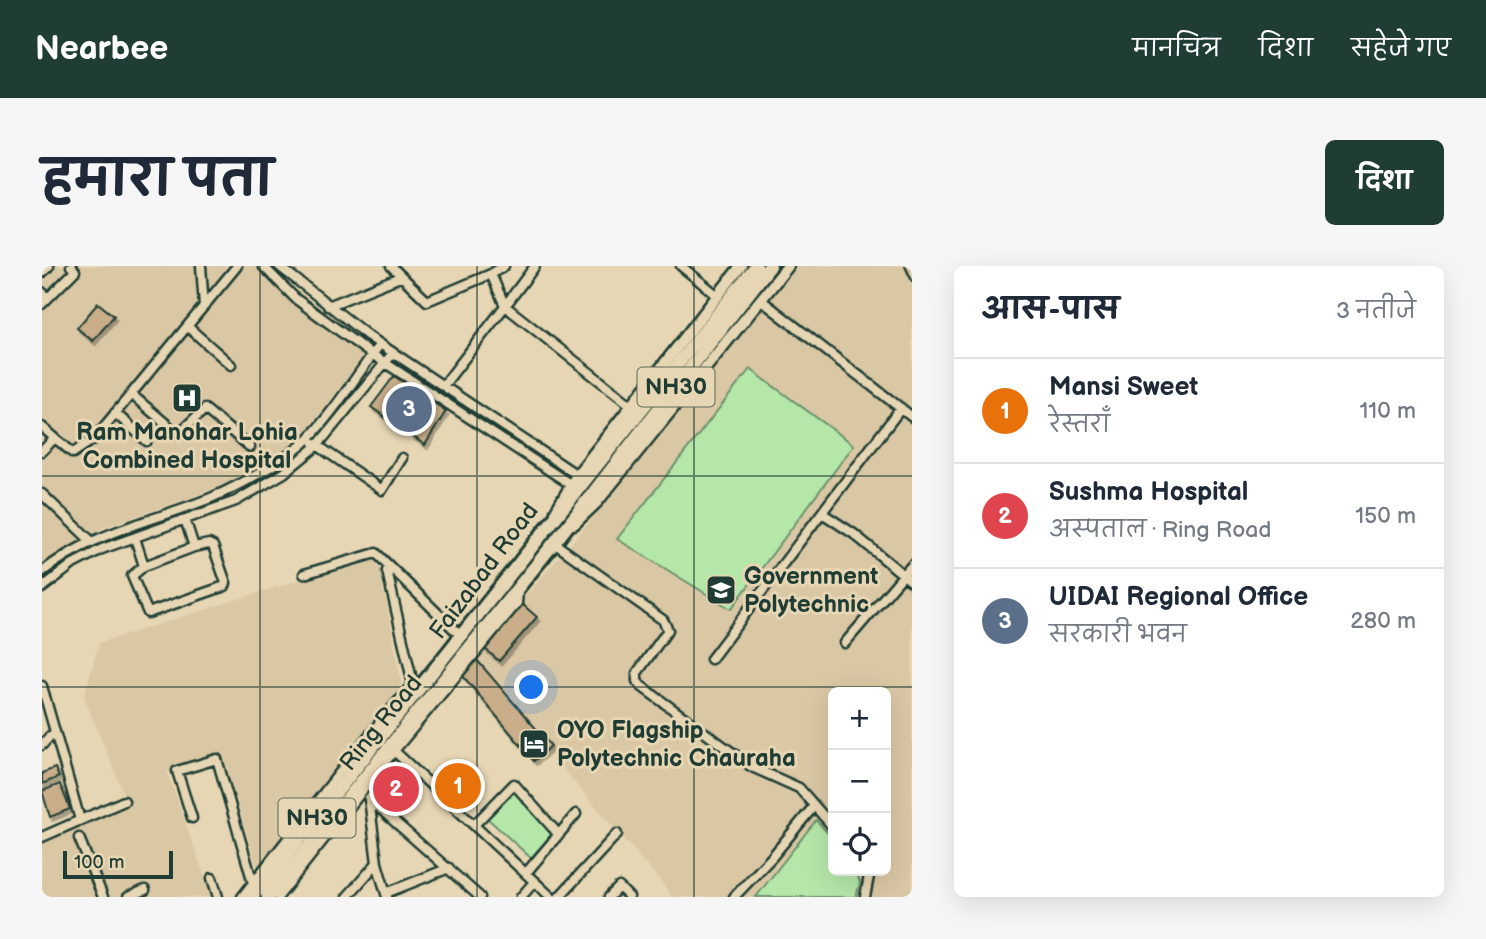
<!DOCTYPE html>
<html lang="hi">
<head>
<meta charset="utf-8">
<style>
	body { margin:0; font-family:"Balsamiq Sans","Playpen Sans Deva",sans-serif; background:#f6f6f7; color:#1f2937 }
	.controls { position:absolute; right:21px; bottom:21px; display:grid; overflow:hidden; border-radius:10px; box-shadow:0 7px 28px #0002 }
	.controls button { width:63px; height:63px; display:grid; place-items:center; padding:0; border:0; border-bottom:2px solid #e0e1e3; background:#fff; color:#1f2937; font:35px sans-serif }
	.scale { position:absolute; left:21px; bottom:18px; width:110px; box-sizing:border-box; padding-left:7px; border:4px solid #1f3d34; border-top:0; font-size:19px; line-height:24px; white-space:nowrap; color:#1f3d34; -webkit-text-stroke:5px #e7d6b3; paint-order:stroke }
	.you { position:absolute; left:490px; top:422px; width:24px; height:24px; margin:-18px; border:5px solid #fff; border-radius:50%; background:#1a73e8; box-shadow:0 0 0 10px #1a73e833 }
	.badge { display:grid; place-items:center; width:46px; height:46px; border-radius:50%; background:#1f3d34; color:#fff; font-size:23px; font-weight:700 }
	.pin { position:absolute; translate:-50% -50%; border:4px solid #fff; box-shadow:0 2px 7px #0006 }
	.list { margin:0; padding:0; list-style:none }
	h2 { display:flex; justify-content:space-between; align-items:center; height:91px; margin:0; padding:0 28px; font-size:30px }
	h2 small { font-size:23px; font-weight:400; color:#747a83 }
	.list li { display:grid; grid-template-columns:46px 1fr auto; gap:21px; align-items:center; box-sizing:border-box; height:105px; padding:0 28px; border-top:2px solid #e0e1e3 }
	.list b { display:block; font-size:26px; white-space:nowrap }
	.list p { margin:0; font-size:23px; white-space:nowrap; color:#747a83 }
	.list em { font-size:23px; font-style:normal; color:#747a83 }
	.icon { flex:none; width:38px; height:38px; fill:none; stroke:currentColor; stroke-width:2; stroke-linecap:round; stroke-linejoin:round }
	.map { position:relative; flex:none; width:870px; height:631px; overflow:hidden; border-radius:10px }
	header { display:flex; align-items:center; gap:42px; box-sizing:border-box; height:98px; padding:0 35px; background:#1f3d34; color:#fff }
	header strong { font-size:33px }
	nav { display:flex; gap:38px; margin-inline-start:auto; font-size:24px }
	.intro { display:flex; align-items:center; justify-content:space-between; box-sizing:border-box; height:168px; padding:0 42px }
	h1 { margin:0; font-size:49px }
	.button { padding:18px 32px; border-radius:10px; background:#1f3d34; color:#fff; font-size:24px; font-weight:700 }
	main { display:flex; gap:42px; padding:0 42px }
	aside { flex:1; background:#fff; border-radius:10px; box-shadow:0 7px 28px #0002 }
	.map>svg:first-child { display:block }
	.built { fill:#dac7a4; fill-rule:evenodd }
	.green { fill:#b5e7a8; stroke:#6a926e; stroke-width:2 }
	.building { fill:#c9ae89; stroke:#1f3d34; stroke-width:2; filter:url(#shadow) }
	.lines { fill:none; stroke-linecap:round; stroke-linejoin:round }
	.minor-casing { stroke:#1f3d34; stroke-width:13 }
	.major-casing { stroke:#1f3d34; stroke-width:15 }
	.highway-casing { stroke:#1f3d34; stroke-width:18 }
	.minor { stroke:#e7d6b3; stroke-width:8 }
	.major { stroke:#e7d6b3; stroke-width:10 }
	.highway { stroke:#e7d6b3; stroke-width:12 }
	.rail { stroke:#1f3d34; stroke-width:2.5 }
	.grid { fill:none; stroke:#1f3d34; stroke-width:2; stroke-opacity:0.55 }
	.labels { text-anchor:middle; dominant-baseline:central; stroke-width:6; stroke-linejoin:round; paint-order:stroke }
	.shield { fill:#e7d6b3; stroke:#5b6b5a; stroke-width:2 }
	.shield-label { font-size:23px; font-weight:bold; fill:#1f3d34 }
	.poi-label { font-size:24px; font-weight:bold; fill:#1f3d34; stroke:#e7d6b3; text-anchor:start }
	.street-label { font-size:24px; fill:#1f3d34; stroke:#e7d6b3 }
</style>
</head>
<body>
<header>
<strong>Nearbee</strong>
<nav><a>मानचित्र</a><a>दिशा</a><a>सहेजे गए</a></nav>
</header>
<div class="intro"><h1>हमारा पता</h1><a class="button">दिशा</a></div>
<main>
<div class="map">
<svg width="870" height="631" viewBox="0 0 870 631">
	<defs>
		<filter id="shadow"><feDropShadow dx="2.5" dy="4" stdDeviation="0" flood-color="#0004"/></filter>
	</defs>
	<rect width="100%" height="100%" fill="#e7d6b3"/>
	<filter id="ink" filterUnits="userSpaceOnUse"><feTurbulence type="fractalNoise" baseFrequency=".0143" numOctaves="2"/><feDisplacementMap in="SourceGraphic" scale="14" xChannelSelector="R" yChannelSelector="G"/><feConvolveMatrix kernelMatrix="1 2 1 2 8 2 1 2 1" color-interpolation-filters="sRGB"/></filter>
	<g filter="url(#ink)">
		<path class="built" d="M0 0H212L255 41 322 91 257 174 190 215 148 232 62 261 34 276 0 299Z
			M756 0H870V625L864 631H630L622 619 427 395 551 252ZM791 426H844V605H791Z
			M330 291 339 306 361 427 217 607 180 486 125 506 170 631H0V575L86 538 42 431 57 377Z
			M349 497 379 525 357 549 329 522Z"/>
		<path class="green" d="M708 103 812 179 689 343 575 273Z
			M472 525 511 567 489 592 445 552Z
			M774 554 791 573V605H814L818 617 814 631H714Z"/>
		<path class="building" d="M56 37 72 50 51 75 35 62Z
			M352 110 404 145 383 179 329 141Z
			M480 338 495 351 457 395 442 382Z
			M434 393 509 480 492 495 420 409Z
			M13 502 17 511 0 518V507Z
			M18 518 28 543 8 551 0 525Z"/>
		<g class="lines">
			<g class="minor-casing">
				<path id="minor" d="M159 0 162 40
					M221 0 254 33 325 85 528 218
					M237 0 326 70 535 209
					M349 0 385 35 449 8 463 40 493 0
					M639 0 676 30
					M0 7 7 0
					M449 8 462 0
					M0 26 6 32 0 38
					M6 32 33 5 29 0
					M719 34 870 151
					M286 40 358 11
					M146 61 189 99
					M401 120 463 40 590 140
					M89 128 136 168 163 143 208 181
					M73 147 105 175
					M0 161 13 172 0 185
					M13 172 31 187 52 173 195 0
					M272 177 340 224 360 192
					M0 228 49 275
					M780 247 812 268 870 316
					M93 272 102 300 90 310 106 347 183 320 184 317 171 280 167 278 152 281 143 253
					M512 277 621 354 626 364 595 407V415L599 420 710 501 757 522 791 561
					M102 300 152 281
					M348 301 345 305 371 418
					M0 306C50 266 113 255 171 231 196 220 244 194 263 176 290 149 315 109 338 78
					M262 308 334 287 420 371
					M0 322 31 298 60 283 194 235 242 207 275 180 351 87
					M803 377 870 299
					M669 393 859 142
					M0 420 38 554
					M0 479 8 470 13 468
					M349 482 509 631
					M327 532 335 597 345 631
					M327 533 438 631
					M150 552 135 505 175 493 211 617
					M433 558 472 518 517 569
					M0 571 82 535
					M37 572 61 631
					M484 607 534 548
					M170 612 176 631
					M344 627 407 602
					M86 631 103 624
					M200 631 324 473 371 418H381
					M236 631 352 485 475 337 476 325
					M305 631 335 597
					M479 631 493 615
					M517 631 575 568
					M567 631 577 621 587 631
					M692 631 730 591 772 540
					M823 631 828 605"/>
			</g>
			<g class="major-casing">
				<path id="major" d="M514 245 535 209 699 0
					M532 258 554 237 746 0"/>
			</g>
			<g class="highway-casing">
				<path id="highway" d="M211 631 714 0
					M226 631 512 277 728 0"/>
			</g>
			<use href="#minor" class="minor"/>
			<use href="#major" class="major"/>
			<use href="#highway" class="highway"/>
			<path class="rail" d="M863 0 870 15"/>
		</g>
	</g>
	<path class="grid" d="M218 0V631M435 0V631M652 0V631M0 210H870M0 421H870"/>
	<defs>
		<g id="hospital-square" transform="scale(1.575)"><rect x="-9" y="-9" width="18" height="18" rx="4" fill="#1f3d34" stroke="#e7d6b3"/><path d="M-5-5h3v3.5h4V-5h3V5h-3V1.5h-4V5h-3Z" fill="#fff"/></g>
		<g id="university-square" transform="scale(1.575)"><rect x="-9" y="-9" width="18" height="18" rx="4" fill="#1f3d34" stroke="#e7d6b3"/><path d="M0-5L7-2L0 1L-7-2ZM-4 1L0 2.5L4 1V4Q0 6-4 4Z" fill="#fff"/></g>
		<g id="hotel-square" transform="scale(1.575)"><rect x="-9" y="-9" width="18" height="18" rx="4" fill="#1f3d34" stroke="#e7d6b3"/><path d="M-6-4.5h1.5V1H6V5H4.5V3h-9V5H-6ZM-4 0a1.8 1.8 0 1 1 3.6 0ZM.5 0V-2.5h3Q6-2.5 6 0Z" fill="#fff"/></g>
	</defs>
	<g fill-rule="evenodd">
		<use href="#hospital-square" x="145" y="132"/>
		<use href="#university-square" x="679" y="324"/>
		<use href="#hotel-square" x="492" y="478"/>
	</g>
	<g class="labels">
		<g class="shield">
			<rect x="595.5" y="101.5" width="77" height="39" rx="5"/>
			<rect x="236.5" y="532.5" width="77" height="39" rx="5"/>
		</g>
		<g class="shield-label">
			<text x="634" y="121">NH30</text>
			<text x="275" y="552">NH30</text>
		</g>
		<g class="poi-label">
			<text x="145" y="166" text-anchor="middle">Ram Manohar Lohia<tspan x="145" dy="28">Combined Hospital</tspan></text>
			<text x="702" y="310">Government<tspan x="702" dy="28">Polytechnic</tspan></text>
			<text x="515" y="464">OYO Flagship<tspan x="515" dy="28">Polytechnic Chauraha</tspan></text>
		</g>
		<g class="street-label">
			<text transform="translate(442 305) rotate(-53)">Faizabad Road</text>
			<text transform="translate(339 457) rotate(-51)">Ring Road</text>
		</g>
	</g>
</svg>
<div class="controls">
<button>+</button>
<button>−</button>
<button><svg class="icon" aria-label="locate" viewBox="0 0 24 24"><circle cx="12" cy="12" r="6"/><path d="M12 2v4M12 18v4M2 12h4M18 12h4"/></svg></button>
</div>
<div class="scale">100 m</div>
<div class="you"></div>
<div class="pin badge" style="left:416px;top:520px;background:#e8710a">1</div>
<div class="pin badge" style="left:354px;top:523px;background:#e0444e">2</div>
<div class="pin badge" style="left:367px;top:143px;background:#5c6f8a">3</div>
</div>
<aside>
<h2>आस-पास<small>3 नतीजे</small></h2>
<ul class="list">
<li><span class="badge" style="background:#e8710a">1</span><div><b>Mansi Sweet</b><p>रेस्तराँ</p></div><em>110 m</em></li>
<li><span class="badge" style="background:#e0444e">2</span><div><b>Sushma Hospital</b><p>अस्पताल · Ring Road</p></div><em>150 m</em></li>
<li><span class="badge" style="background:#5c6f8a">3</span><div><b>UIDAI Regional Office</b><p>सरकारी भवन</p></div><em>280 m</em></li>
</ul>
</aside>
</main>
</body>
</html>
